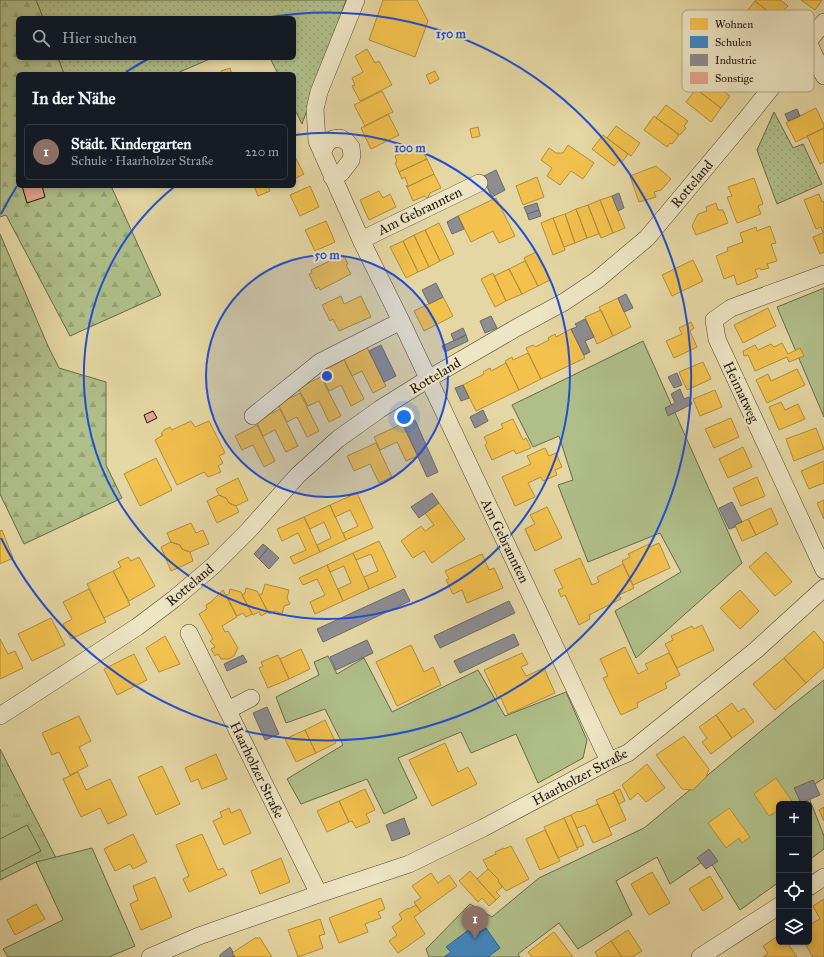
<!DOCTYPE html>
<html lang="de">
<head>
<meta charset="utf-8">
<style>
	body { margin:0; font-family:"IM FELL Great Primer",serif; background:#20242c; color:#f1f3f6 }
	.controls { position:absolute; right:12px; bottom:12px; display:grid; overflow:hidden; border-radius:6px; box-shadow:0 2px 6px #0003 }
	.controls button { width:36px; height:36px; display:grid; place-items:center; padding:0; border:0; border-bottom:1px solid #363941; background:#171b24; color:#f1f3f6; font:20px sans-serif }
	.you { position:absolute; left:404px; top:417px; width:14px; height:14px; margin:-10px; border:3px solid #fff; border-radius:50%; background:#1a73e8; box-shadow:0 0 0 6px #1a73e833 }
	.badge { display:grid; place-items:center; width:26px; height:26px; border-radius:50%; background:#7c3aed; color:#fff; font-size:13px; font-weight:700 }
	.pin { position:absolute; translate:-50% -33px; filter:drop-shadow(0 1px 2px #0008) }
	.pin::after { content:''; position:absolute; top:21px; width:14px; height:12px; background:inherit; clip-path:polygon(0 0,100% 0,50% 100%) }
	.list { margin:0; padding:0; list-style:none }
	h2 { display:flex; justify-content:space-between; align-items:center; height:52px; margin:0; padding:0 16px; font-size:17px }
	h2 small { font-size:13px; font-weight:400; color:#9ea1a6 }
	.list li { display:grid; grid-template-columns:26px 1fr auto; gap:12px; align-items:center; box-sizing:border-box; height:56px; margin:0 8px 8px; padding:0 8px; border:1px solid #363941; border-radius:6px }
	.list b { display:block; font-size:15px; white-space:nowrap }
	.list p { margin:0; font-size:13px; white-space:nowrap; color:#9ea1a6 }
	.list em { font-size:13px; font-style:normal; color:#9ea1a6 }
	.icon { flex:none; width:22px; height:22px; fill:none; stroke:currentColor; stroke-width:2; stroke-linecap:round; stroke-linejoin:round }
	.map { position:relative; flex:none; width:824px; height:957px; overflow:hidden }
	.search { position:absolute; background:#171b24; box-shadow:0 2px 6px #0003; left:16px; top:16px; width:280px; height:44px; display:flex; align-items:center; gap:10px; box-sizing:border-box; padding:0 14px; border-radius:6px; color:#9ea1a6; font-size:15px }
	.panel { position:absolute; background:#171b24; box-shadow:0 2px 6px #0003; left:16px; top:72px; width:280px; height:116px; border-radius:6px }
	.map>svg:first-child { display:block }
	.grass { fill:url(#grass-dots); stroke:#676a4a }
	.forest { fill:url(#forest-firs); stroke:#676a4a }
	.park { fill:url(#park-tufts); stroke:#676a4a }
	.garden { fill:#b0bf89; stroke:#676a4a }
	.homes { fill:#f2c14e; stroke:#b28d3a }
	.schools { fill:#3f88c5; stroke:#35658e }
	.industry { fill:#8d8d92; stroke:#6c696a }
	.building { fill:#e4a68f; stroke:#1e140c }
	.lines { fill:none; stroke-linecap:round; stroke-linejoin:round }
	.minor-casing { stroke:#504532; stroke-width:18 }
	.minor { stroke:#eee5c4; stroke-width:17 }
	.ring { fill:none; stroke:#1d4ed8; stroke-width:2 }
	.labels { text-anchor:middle; dominant-baseline:central; stroke-width:4; stroke-linejoin:round; paint-order:stroke }
	.street-label { font-size:14px; fill:#1e140c; stroke:#eee5c4 }
	.key { fill:#eee5c4; stroke:#b0a68d; stroke-width:1 }
	.key-label { font-size:11px; fill:#1e140c }
	.centre { fill:#1d4ed8; stroke:#eee5c4; stroke-width:2 }
	.ring-label { font-size:12px; text-anchor:middle; font-weight:bold; fill:#1d4ed8; stroke:#eee5c4; stroke-width:4; stroke-linejoin:round; paint-order:stroke }
</style>
</head>
<body>
<div class="map">
<svg width="824" height="957" viewBox="0 0 824 957">
	<defs>
		<pattern id="grass-dots" width="8" height="8" patternUnits="userSpaceOnUse"><rect width="8" height="8" fill="#b0bf89"/><path d="M2 2h.1M6 6h.1" fill="none" stroke="#97a375" stroke-width="1.8" stroke-linecap="round"/></pattern>
		<pattern id="forest-firs" width="22" height="20" patternUnits="userSpaceOnUse"><rect width="22" height="20" fill="#b0bf89"/><path d="M5 1l3.5 6h-7zM16 11l3.5 6h-7z" fill="#97a375"/></pattern>
		<pattern id="park-tufts" width="24" height="20" patternUnits="userSpaceOnUse"><rect width="24" height="20" fill="#b0bf89"/><path d="M3 7l-1-3M5 7V3M7 7l1-3M15 17l-1-3M17 17v-4M19 17l1-3" fill="none" stroke="#97a375"/></pattern>
	</defs>
	<rect width="100%" height="100%" fill="#e5d7a4"/>
	<filter id="stains"><feTurbulence type="fractalNoise" baseFrequency=".005" numOctaves="4"/><feColorMatrix values="0 0 0 0 .2 0 0 0 0 .09 0 0 0 0 .02 0 0 0 .5 -.17"/></filter>
	<radialGradient id="worn" r=".72"><stop offset=".6" stop-color="#630" stop-opacity="0"/><stop offset="1" stop-color="#630" stop-opacity=".3"/></radialGradient>
	<path class="grass" d="M36 0H346L302 124 294 108V74H278L270 58H294V18H43Z
		M58 58H212L175 74H64Z
		M774 112 793 148 803 144 822 184 777 204 757 150Z"/>
	<path class="forest" d="M0 0H36L43 18H18V58H58L64 74H18V186H111L161 295 70 336 6 215 0 217Z
		M0 234 48 346 59 368 106 382V465L122 498 24 544 0 494Z"/>
	<path class="park" d="M0 749 56 858 36 862 0 880Z"/>
	<path class="garden" d="M824 288V417L777 307Z
		M643 341 742 563 636 658 615 611 681 572 660 533 588 562 558 485 573 480 559 436 533 447 512 405Z
		M328 656 337 674 364 658 392 712 478 670 505 716 566 692 587 740 583 758 538 783 516 734 471 753 461 732 398 758 417 798 384 814 367 779 301 804 287 779 343 745 325 709 286 723 276 697 319 675 314 662Z
		M824 680V778L806 790 824 836V849L809 860V804H779V882L740 910 708 858 670 884 657 857 616 881 632 915 578 949 559 923 518 954 520 957H429L426 949 470 904 492 917 539 878 644 828 791 706Z
		M27 825 41 851 0 872V839Z
		M92 848 135 946 109 957H8L3 949 63 920 36 862Z"/>
	<path class="homes" d="M383 0H417L428 21 415 57 369 40Z
		M756 0H780L788 6 784 10 787 12 780 21 755 1Z
		M801 0H822L815 10Z
		M755 1 780 21 774 29 771 27 768 31 745 14Z
		M367 49 375 63 379 61 392 85 360 101 352 86 355 85 352 78 363 72 355 56Z
		M230 68 232 74H222L221 71Z
		M435 71 439 79 430 84 426 75Z
		M705 77 730 96 721 108 696 89Z
		M696 89 721 108 711 122 686 102Z
		M382 91 393 112 365 126 354 105Z
		M666 105 688 121 684 126 686 128 680 135 656 118Z
		M816 108 824 125V128L796 142 786 123Z
		M388 114 399 135 371 149 361 128Z
		M654 116 679 135 672 144 670 143 667 147 644 130Z
		M616 126 640 143 631 156 607 138Z
		M478 127 480 136 472 138 470 129Z
		M824 128V162L820 164 807 136Z
		M603 135 628 154 622 162 619 160 614 166 592 149Z
		M419 145 427 159 399 172 395 163 397 162 395 156 403 152V148L408 150Z
		M568 145 594 163 583 179 571 171 560 185 547 176 552 168 541 160 549 148 556 153H563Z
		M294 155 304 174 294 179Z
		M427 159 434 174 407 187 406 186 408 185 405 177 402 179 399 172Z
		M656 166 671 179 661 190 654 192 656 197 639 202 630 176Z
		M434 174 441 188 430 193 428 198 424 196 413 201 407 187Z
		M537 177 544 197 523 205 516 186Z
		M754 178 763 204 758 206 761 214 737 223 727 197 732 196 728 187Z
		M254 186H268L270 191 258 196Z
		M310 186 319 207 300 216 290 195Z
		M379 191 383 198 390 194 396 207 369 220 360 200Z
		M819 194 822 202 824 201V252L820 254 813 237 823 233 821 227 816 229 804 200Z
		M612 196 625 228 613 233 600 200Z
		M496 198 515 236 499 243 493 231 471 242 458 216Z
		M600 200 613 233 601 238 588 205Z
		M716 203 718 210H723L728 223 696 235 692 226 698 214 707 211 706 207Z
		M588 205 599 234 587 238 576 209Z
		M576 209 587 238 575 243 565 214Z
		M565 214 575 243 564 247 553 218Z
		M553 218 565 250 553 255 541 223Z
		M326 221 335 242 315 251 305 230Z
		M439 223 454 254 440 261 425 230Z
		M770 226 776 243 771 244 777 261 767 264 769 268 761 270 760 268 755 270 758 277 737 285 734 275 724 279 716 256 728 251 727 248 743 242 740 233 756 227 757 231Z
		M425 230 440 261 429 267 414 235Z
		M414 235 429 267 418 272 403 241Z
		M403 241 418 272 406 278 390 247Z
		M536 252 550 280 538 286 524 258Z
		M342 255V257L344 256 348 264 346 265 351 274 320 290 319 287 316 289 309 274 312 273 311 270Z
		M693 260 703 281 672 296 662 275Z
		M525 261 538 286 522 294 509 269Z
		M509 269 522 294 506 301 494 276Z
		M493 273 506 301 495 307 481 279Z
		M341 296 344 304 361 296 371 317 339 331 333 319 330 321 322 305Z
		M443 297 453 316 424 331 414 311Z
		M618 298 631 327 613 336 599 307Z
		M768 308 776 326 743 343 734 325Z
		M601 310 613 336 597 344 585 317Z
		M691 322 694 328 690 331 697 347 674 358 666 341 682 334 679 328Z
		M571 329 585 358 541 379 526 348 533 345 535 347 549 340 548 338 555 334 556 337Z
		M782 343 788 354 800 348 804 356 789 362 787 357 755 371 748 355 744 356 743 351 755 345 758 350 771 344 774 347Z
		M366 345 386 386 373 393 362 371 352 376 343 357Z
		M528 353 541 379 519 390 505 361 512 357 513 360Z
		M344 360 364 399 351 406 341 385 329 391 320 372Z
		M703 362 711 379 687 390 679 372Z
		M506 363 519 390 476 411 463 385 484 374 483 372 490 368 491 371Z
		M797 369 805 385 767 403 756 380 768 374 771 381Z
		M321 377 341 416 329 422 319 401 308 406 298 388Z
		M715 390 722 407 700 416 693 399Z
		M300 393 319 431 307 437 297 417 287 422 278 404Z
		M781 402 785 410 798 404 805 419 779 430 769 407Z
		M280 409 298 446 286 452 275 430 263 436 256 421Z
		M731 418 739 437 714 448 705 429Z
		M513 419 523 440 526 438 531 448 516 454 514 450 492 460 485 445 487 443 484 437 503 428 501 424Z
		M191 421 195 427 209 421 225 453 219 456 223 463 218 466 221 472 208 477 204 472 177 485 155 440 163 435 161 434 164 430 170 427 172 430Z
		M402 424 418 456 406 461 397 442 380 450 374 437Z
		M257 425 275 461 264 467 253 445 242 450 235 436Z
		M816 428 824 449 794 461 786 439Z
		M376 443 392 477 379 483 370 464 354 471 347 456Z
		M743 447 752 467 728 478 719 459Z
		M545 448 549 456 556 453 562 467 555 470 557 475 543 481 541 477 528 483 535 497 515 506 502 477 531 464 527 456Z
		M156 458 172 490 140 506 124 474Z
		M824 461V483L809 489 801 471Z
		M757 477 765 496 741 506 733 488Z
		M238 478 248 500 236 506 229 503 226 498 219 495 216 489Z
		M357 493 373 528 346 540 343 533 358 526 350 510 335 517 330 505Z
		M219 495 226 498 229 503 236 506 239 512 217 523 207 501Z
		M824 500V519L817 503Z
		M439 503 465 539 432 563 424 551 413 558 401 541 421 526 425 531 434 525 425 513Z
		M330 505 346 540 320 552 317 545 331 538 324 522 310 529 304 517Z
		M547 507 562 538 535 551 525 529 535 524 530 515Z
		M771 508 778 524 756 535 748 519Z
		M304 517 320 552 294 564 290 557 306 550 298 533 282 541 277 529Z
		M748 519 756 535 742 541 735 525Z
		M191 523 196 533 203 530 209 544 190 552 182 549 180 545 171 542 167 533Z
		M2 530 13 558 0 564V531Z
		M379 541 396 577 369 589 364 577 378 571 371 554 356 560 353 553Z
		M171 542 180 545 182 549 190 552 193 561 171 571 161 547Z
		M659 543 670 568 633 585 622 561 630 557 628 554 649 544 650 547Z
		M766 552 792 582 775 596 749 567Z
		M353 553 369 589 343 601 338 589 351 583 344 566 330 572 327 565Z
		M482 554 489 570 494 568 503 588 467 603 462 590 453 594 446 580 449 579 445 571Z
		M128 557 131 561 139 557 155 586 129 601 113 571 121 567 118 562Z
		M580 558 592 585 599 582 597 577 623 564 634 588 619 595 621 599 589 615 590 619 579 625 565 595 561 597 558 590 563 588 554 570Z
		M327 565 343 601 315 614 310 602 325 595 317 579 303 585 299 578Z
		M113 571 130 605 104 618 87 584Z
		M265 584 289 590 287 598 290 604 284 606 282 614 275 611 269 614 259 595 262 594Z
		M246 588 257 591 268 612 261 616 259 612 253 615 242 595 245 593Z
		M89 589 106 622 71 639 63 624 72 619 63 602Z
		M230 589 241 592 252 614 246 617 243 613 237 616 226 595 229 594Z
		M223 590 237 617 222 626 225 632 228 631 238 648 234 656 229 659H221L218 654 215 656 211 649 215 647 210 641 213 639 199 614 207 609 206 605 211 602Z
		M740 590 759 611 740 629 720 608Z
		M51 618 65 645 32 661 18 634Z
		M702 625 714 650 677 668 665 644 673 640 671 636 692 626 694 629Z
		M814 631 824 643V667L806 683 784 658Z
		M165 636 180 664 159 672 146 648Z
		M0 639 8 654 15 651 23 668 0 679Z
		M411 645 424 672 433 667 441 685 397 706 376 662Z
		M625 647 638 674 648 669 645 664 669 653 680 675 665 683 667 688 637 703 638 707 621 715 603 678 608 676 600 659Z
		M301 649 310 669 289 679 280 659Z
		M522 653 528 664 521 667 526 676 544 668 555 693 508 714 501 698 498 699 484 670Z
		M134 654 147 680 117 695 104 669Z
		M278 655 289 679 268 688 259 668 263 666 261 662Z
		M784 658 806 683 775 710 753 684Z
		M732 703 738 712 744 708 754 722 732 738 716 715Z
		M716 715 732 738 711 754 702 742 707 738 699 727Z
		M79 716 91 741 79 747 88 766 70 775 59 752 52 755 42 733Z
		M325 720 336 743 316 753 305 730Z
		M305 730 316 753 296 762 285 739Z
		M684 736 709 769 706 777 693 790 682 789 656 755Z
		M445 743 458 772 468 767 477 784 432 806 409 760Z
		M216 754 227 779 202 789 198 779 191 782 185 768Z
		M647 764 665 788 646 802 638 793 630 800 622 785Z
		M162 766 180 804 156 815 138 777Z
		M78 772 86 790 110 779 127 815 108 824 100 808 81 817 63 779Z
		M776 778 792 801 787 804H779V810L769 816 754 794Z
		M365 789 375 810 366 814 370 822 356 828 352 821 349 822 339 801Z
		M620 789 625 801 619 804 614 793H613V792Z
		M613 793H614L626 820 609 828 596 800Z
		M339 801 349 822 327 832 317 811Z
		M598 804 612 835 593 843 585 825 577 828 571 815 578 811 579 812Z
		M824 807V821L819 810Z
		M229 808 231 813 240 809 251 833 224 845 213 821 222 817 220 812Z
		M729 808 750 837 742 843 739 838 726 848 708 823Z
		M571 815 584 845 577 848 564 818Z
		M564 818 578 849 558 858 544 827Z
		M545 830 560 861 540 870 526 839Z
		M133 834 147 862 133 869 130 864 115 871 104 849Z
		M202 834 218 870 223 868 227 875 189 892 183 879 189 876 176 845Z
		M511 846 529 879 506 891 498 881 499 880 488 869 483 860 496 854 495 852 504 848V849Z
		M281 858 290 882 260 894 251 871Z
		M488 869 499 880 498 881 502 887 496 892 500 896 496 900 477 879Z
		M470 871 496 900 489 906 482 898 478 902 459 881Z
		M652 872 670 903 649 915 631 884Z
		M431 873 438 883 449 875 457 886 421 912 414 902 421 898 412 886Z
		M710 876 723 898 703 911 689 889Z
		M155 877 172 917 141 930 130 904 138 900 133 886Z
		M381 898 385 909 378 912 381 918 365 924 368 932 339 943 329 918Z
		M824 899V957H813L804 942H809V925L820 919 813 906Z
		M36 904 45 919 15 935 7 920Z
		M416 905 421 912 414 917 425 934 398 953 389 941 397 935 392 927 402 919 399 914 408 908 409 909Z
		M320 919 325 934 319 936 323 948 298 957 288 930Z
		M628 930 642 951 632 957H622L611 941Z
		M554 932 573 957H532L528 952Z
		M779 935V942H787L797 957H763L768 953 763 946Z
		M255 938H260L272 957H235L232 953Z
		M611 941 622 957H598L595 952Z"/>
	<path class="schools" d="M475 925 480 932 486 928 500 948 488 957H444L451 952 446 947Z"/>
	<path class="industry" d="M797 109 800 116 788 121 785 114Z
		M496 170 505 190 492 197 482 177Z
		M619 193 624 208 618 211 612 196Z
		M537 203 539 210 527 214 524 207Z
		M539 210 541 216 529 220 527 214Z
		M458 216 464 229 452 234 447 222Z
		M436 283 443 297 429 304 422 290Z
		M626 294 633 308 624 312 618 298Z
		M491 316 497 328 485 333 480 321Z
		M585 319 594 337 585 341 590 352 584 355 571 329 577 327 575 324Z
		M463 328 466 335 454 341 451 334Z
		M466 335 468 341 445 352 442 346Z
		M381 345 396 376 384 382 369 351Z
		M677 373 682 385 674 388 668 377Z
		M463 385 469 398 461 401 455 388Z
		M680 389 684 399 689 397 692 404 668 416 665 408 675 403 671 394Z
		M483 410 488 421 475 428 470 417Z
		M415 420 438 472 427 477 404 426Z
		M432 493 439 503 419 518 411 507Z
		M732 502 742 522 735 525V527L729 529 719 508Z
		M263 544 268 548 259 559 254 554Z
		M268 548 279 558 269 569 259 559Z
		M404 589 410 601 323 642 317 629Z
		M509 601 515 613 440 648 434 636Z
		M514 634 519 645 460 673 454 661Z
		M367 640 373 653 336 670 330 657Z
		M243 655 247 662 227 671 224 664Z
		M267 707 279 734 265 740 253 713Z
		M813 780 820 795 801 803 794 788Z
		M404 818 410 834 392 841 386 825Z
		M709 849 718 861 706 869 697 858Z
		M230 947 233 952 232 953 235 957H220V955Z"/>
	<path class="building" d="M22 186H42L45 197 27 203Z
		M153 411 157 418 147 423 144 415Z"/>
	<g class="lines">
		<g class="minor-casing">
			<path id="minor" d="M356 0 319 92 315 109 317 141 362 242 401 321 609 761
				M824 22 808 42 824 76
				M322 153 327 143 333 139 340 138 347 142 351 147 352 155 351 160 341 173 332 177
				M361 240 479 183
				M824 274 731 308 714 320 717 339 824 570
				M253 416 320 362 401 321
				M189 633 319 894
				M228 710 251 698
				M0 716 137 627 174 599 213 566 249 530 298 475 338 439 380 409 428 379 516 328 564 302 597 280 647 238 743 123 808 42
				M809 887 824 877
				M150 957 199 936 319 894 409 864 483 828 609 761 628 753 756 650 824 588
				M700 957 779 906"/>
		</g>
		<use href="#minor" class="minor"/>
	</g>
	<circle cx="327" cy="376" r="121" fill="#1d4ed8" fill-opacity=".12"/>
	<g class="ring">
		<circle cx="327" cy="376" r="121"/>
		<path d="M295 135A243 243 0 1 1 174 187"/>
		<path d="M1 214A364 364 0 0 1 17 186M126 72A364 364 0 0 1 148 59M264 18A364 364 0 1 1 1 538"/>
	</g>
	<g class="labels">
		<g class="street-label">
			<text transform="translate(692 184) rotate(-50)">Rotteland</text>
			<text transform="translate(420 211) rotate(-26)">Am Gebrannten</text>
			<text transform="translate(435 376) rotate(-31)">Rotteland</text>
			<text transform="translate(741 392) rotate(65)">Heimatweg</text>
			<text transform="translate(505 541) rotate(64)">Am Gebrannten</text>
			<text transform="translate(190 585) rotate(-40)">Rotteland</text>
			<text transform="translate(257 770) rotate(64)">Haarholzer Straße</text>
			<text transform="translate(580 777) rotate(-28)">Haarholzer Straße</text>
		</g>
	</g>
	<rect x="682" y="10" width="132" height="82" rx="6" class="key"/>
	<rect x="690" y="18" width="18" height="12" fill="#f2c14e"/>
	<rect x="690" y="36" width="18" height="12" fill="#3f88c5"/>
	<rect x="690" y="54" width="18" height="12" fill="#8d8d92"/>
	<rect x="690" y="72" width="18" height="12" fill="#e4a68f"/>
	<g class="key-label">
		<text x="715" y="28">Wohnen</text>
		<text x="715" y="46">Schulen</text>
		<text x="715" y="64">Industrie</text>
		<text x="715" y="82">Sonstige</text>
	</g>
	<circle cx="327" cy="376" r="6" class="centre"/>
	<g class="ring-label">
		<text x="451" y="38">150 m</text>
		<text x="410" y="152">100 m</text>
		<text x="327" y="259">50 m</text>
	</g>
	<rect width="100%" height="100%" filter="url(#stains)"/>
	<rect width="100%" height="100%" fill="url(#worn)"/>
</svg>
<div class="controls">
<button>+</button>
<button>−</button>
<button><svg class="icon" aria-label="locate" viewBox="0 0 24 24"><circle cx="12" cy="12" r="6"/><path d="M12 2v4M12 18v4M2 12h4M18 12h4"/></svg></button>
<button><svg class="icon" aria-label="layers" viewBox="0 0 24 24"><path d="M12 4l9 5-9 5-9-5zM3 14l9 5 9-5"/></svg></button>
</div>
<div class="you"></div>
<div class="pin badge" style="left:475px;top:939px;background:#8d6e63">1</div>
<div class="search"><svg class="icon" aria-label="search" viewBox="0 0 24 24"><circle cx="10" cy="10" r="6"/><path d="M15 15l6 6"/></svg>Hier suchen</div>
<section class="panel">
<h2>In der Nähe<small></small></h2>
<ul class="list">
<li><span class="badge" style="background:#8d6e63">1</span><div><b>Städt. Kindergarten</b><p>Schule · Haarholzer Straße</p></div><em>220 m</em></li>
</ul>
</section>
</div>
</body>
</html>
